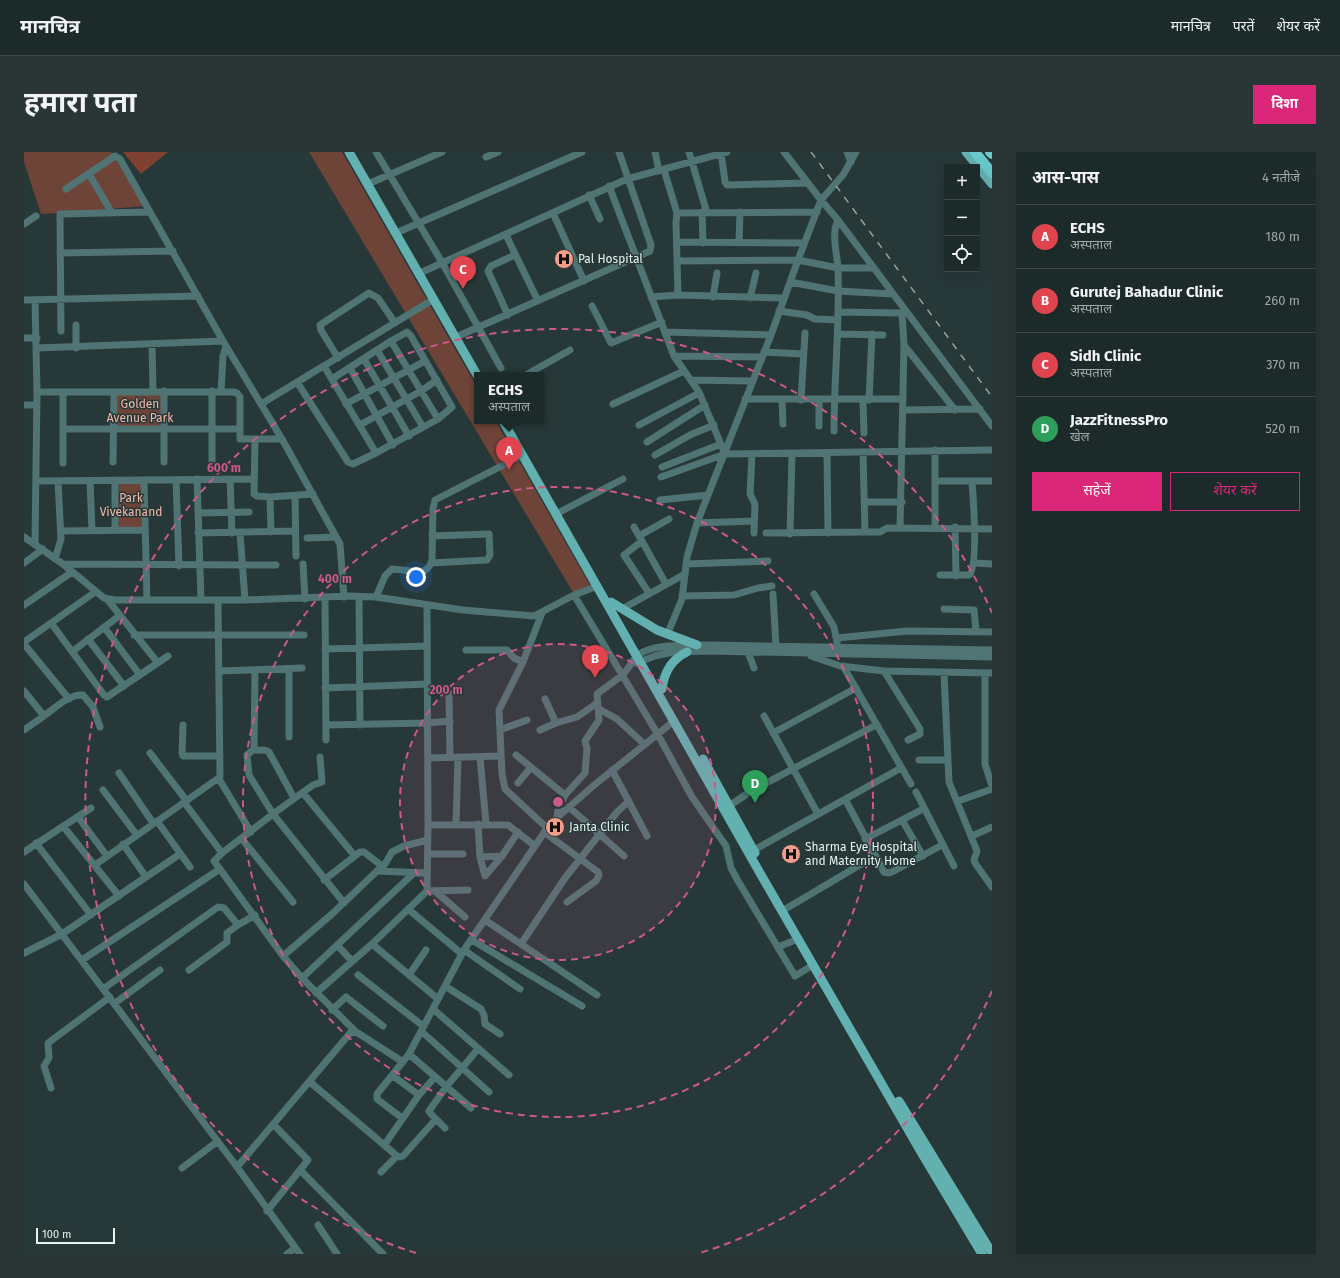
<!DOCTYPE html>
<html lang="hi">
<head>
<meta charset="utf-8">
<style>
	body { margin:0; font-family:"Fira Sans","Noto Sans Devanagari",sans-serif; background:#2a3636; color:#f1f3f6 }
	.controls { position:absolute; right:12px; top:12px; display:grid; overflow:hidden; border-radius:0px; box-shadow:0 4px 16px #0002 }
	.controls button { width:36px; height:36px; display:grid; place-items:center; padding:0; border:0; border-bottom:1px solid #3b4647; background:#1d2a2a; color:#f1f3f6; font:20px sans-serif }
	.scale { position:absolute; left:12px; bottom:10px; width:79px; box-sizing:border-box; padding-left:4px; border:2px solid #e6f1f0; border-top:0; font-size:11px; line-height:14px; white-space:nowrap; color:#e6f1f0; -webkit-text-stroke:3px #273838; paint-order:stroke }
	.you { position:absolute; left:392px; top:425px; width:14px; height:14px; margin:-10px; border:3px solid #fff; border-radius:50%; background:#1a73e8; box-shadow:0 0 0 6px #1a73e833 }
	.badge { display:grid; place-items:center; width:26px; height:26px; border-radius:50%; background:#db2777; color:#fff; font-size:13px; font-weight:700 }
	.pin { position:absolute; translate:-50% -33px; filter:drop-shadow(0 1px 2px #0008) }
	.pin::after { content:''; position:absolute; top:21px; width:14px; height:12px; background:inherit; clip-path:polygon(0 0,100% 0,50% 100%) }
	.popup { position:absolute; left:450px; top:220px; width:70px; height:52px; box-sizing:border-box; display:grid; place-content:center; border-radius:0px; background:#1d2a2a; filter:drop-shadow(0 1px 3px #0005); font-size:13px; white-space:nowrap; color:#a0a7a8 }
	.popup b { font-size:15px; color:#f1f3f6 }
	.popup::after { content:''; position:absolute; left:50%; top:100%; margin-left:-8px; border:8px solid transparent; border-top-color:#1d2a2a }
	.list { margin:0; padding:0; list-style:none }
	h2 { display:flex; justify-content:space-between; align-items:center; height:52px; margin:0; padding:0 16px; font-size:17px }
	h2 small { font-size:13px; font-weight:400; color:#a0a7a8 }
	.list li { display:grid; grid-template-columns:26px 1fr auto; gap:12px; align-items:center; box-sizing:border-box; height:64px; padding:0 16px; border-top:1px solid #3b4647 }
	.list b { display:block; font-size:15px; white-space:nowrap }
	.list p { margin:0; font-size:13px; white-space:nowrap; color:#a0a7a8 }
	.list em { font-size:13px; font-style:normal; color:#a0a7a8 }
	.actions { display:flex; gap:8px; padding:12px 16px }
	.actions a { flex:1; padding:9px 0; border:1px solid #db2777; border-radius:0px; text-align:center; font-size:14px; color:#db2777 }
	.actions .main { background:#db2777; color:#fff }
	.icon { flex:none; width:22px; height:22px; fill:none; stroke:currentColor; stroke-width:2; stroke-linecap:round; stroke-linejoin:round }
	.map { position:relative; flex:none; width:968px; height:1102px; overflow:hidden; border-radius:0px }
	header { display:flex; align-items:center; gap:24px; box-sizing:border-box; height:56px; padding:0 20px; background:#1d2a2a; border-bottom:1px solid #3b4647 }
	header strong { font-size:19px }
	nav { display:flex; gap:22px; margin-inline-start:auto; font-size:14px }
	.intro { display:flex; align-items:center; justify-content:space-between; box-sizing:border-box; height:96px; padding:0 24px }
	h1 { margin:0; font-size:28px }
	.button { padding:10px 18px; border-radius:0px; background:#db2777; color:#fff; font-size:14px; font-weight:700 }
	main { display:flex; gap:24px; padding:0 24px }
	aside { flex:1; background:#1d2a2a; border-radius:0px; box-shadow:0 4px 16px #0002 }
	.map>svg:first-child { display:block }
	.green { fill:#6e4338 }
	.water { fill:#814132 }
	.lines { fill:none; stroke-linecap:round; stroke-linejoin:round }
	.minor { stroke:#4f7473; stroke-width:7 }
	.major { stroke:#62b1b0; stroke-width:9 }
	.highway { stroke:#68c9c8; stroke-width:10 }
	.rail { stroke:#95a2a2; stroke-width:1.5; stroke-dasharray:7 7; stroke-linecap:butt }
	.ring { fill:none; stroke:#cd5988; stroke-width:2; stroke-dasharray:7 5 }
	.labels { text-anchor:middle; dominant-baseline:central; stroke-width:3; stroke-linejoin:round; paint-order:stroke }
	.poi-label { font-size:12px; fill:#e6f1f0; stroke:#273838; text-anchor:start }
	.park-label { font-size:12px; fill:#f4b8a9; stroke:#273838 }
	.centre { fill:#cd5988; stroke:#273838; stroke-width:2 }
	.ring-label { font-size:12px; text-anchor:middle; font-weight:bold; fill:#cd5988; stroke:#273838; stroke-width:3; stroke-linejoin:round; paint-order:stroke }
</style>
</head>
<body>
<header>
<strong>मानचित्र</strong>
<nav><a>मानचित्र</a><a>परतें</a><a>शेयर करें</a></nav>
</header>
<div class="intro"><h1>हमारा पता</h1><a class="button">दिशा</a></div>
<main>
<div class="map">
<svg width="968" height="1102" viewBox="0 0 968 1102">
	<rect width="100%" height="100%" fill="#273838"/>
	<path class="green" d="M0 0H87L122 54 85 57 86 59 17 62 0 10Z
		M285 0H318L453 235V269H472L566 433 550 442Z
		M91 240H140V277L92 276Z
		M120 328 121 378 94 377 95 329Z"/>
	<path class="water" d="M99 0H144L117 22Z"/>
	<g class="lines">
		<path class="minor" d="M352 0 419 112 477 216
			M631 0 635 19
			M665 0 683 61
			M697 0 701 30 703 33 783 31
			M760 0 797 48 814 68 968 274
			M823 0 827 10
			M462 5 474 0
			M640 18 653 61 793 60
			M65 22 88 61
			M344 32 418 0
			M585 34 650 204 675 240 701 302 968 298
			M42 37 91 4 96 7 199 189 258 287 316 392 320 445
			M565 43 576 67
			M678 60 679 91
			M529 61 560 129
			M653 61 652 70 654 143 759 146
			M0 72 12 64
			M372 81 558 0
			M482 83 514 149
			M653 90 780 91
			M715 91 716 60
			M36 101 149 99
			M654 109 774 108 814 116H850
			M396 121 603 27 703 0
			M766 130 814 139 869 142
			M627 145 654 143
			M689 145 693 121
			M726 146 732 121
			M0 148 174 144
			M568 154 587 191 638 170
			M755 159 783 163 791 167 814 168
			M814 160 878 161 880 193 876 376
			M484 163 464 119 467 114 491 103
			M52 173V196
			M37 179 36 62 125 60
			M641 180 747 183
			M814 182 859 183
			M432 185 626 99 627 93 595 0
			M0 186H13
			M128 193 129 239
			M880 193 931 258
			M13 196 199 189
			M353 198 399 275
			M740 200 779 202
			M650 204 738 205
			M314 206 297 178 296 173 345 141 354 146 371 171
			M340 207 385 284
			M300 214 352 301 414 267 428 255 387 184 383 180 367 189
			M326 216 369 293
			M502 223 546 198
			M308 227 367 189 414 267
			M667 228 728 229
			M273 230 324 310 329 312 352 301
			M188 239V309
			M13 240H209L213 241 216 245V287H258
			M197 240 199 204 202 194
			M721 247H879
			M758 248 759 272
			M777 248 781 181
			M795 248V274
			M839 248 840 281
			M845 248 848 182
			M237 252 410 147
			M322 252 401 209
			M589 252 660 219
			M0 253H13
			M879 258 956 257
			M336 273 397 239 413 228
			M615 273 675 241
			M39 277H215
			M810 279C810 225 816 171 814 116 813 101 807 82 814 68
			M231 288 230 342 233 344 246 345
			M623 290 681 253
			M839 301 841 380
			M728 302 726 342 731 352 730 381
			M803 302 804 381
			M631 303 666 283 690 273
			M89 310 90 240
			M140 310V239
			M39 311V240
			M638 315 697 292
			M637 325 701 302
			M173 327 177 448
			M206 327 208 381
			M120 328 123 448
			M152 328 155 414
			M12 329 230 327
			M66 329 68 378
			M91 329V378
			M912 329H968
			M271 344 272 404
			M636 348 684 343
			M841 350H878
			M174 361 225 360
			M532 362 599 327
			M673 371 730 369
			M610 375 642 432
			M931 375 932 424
			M911 376V298
			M37 379 121 378
			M247 380 246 345 289 342
			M174 381 271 379
			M216 381 221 448
			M742 381 841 380H856L863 376 968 377
			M766 382 768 302
			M615 384 645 367
			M0 385 39 412 80 446 91 448H221L325 444 352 445 439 458 510 464 550 443 574 434
			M283 386 312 385
			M618 389 600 403 625 441
			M11 392 13 240 11 148
			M31 407 37 387 34 329
			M0 411 19 397
			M407 411 463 408 466 403 465 382 408 384
			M950 411 968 412
			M39 412 252 413
			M279 412 281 447
			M662 412 744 409
			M916 423H945C955 418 949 343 948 329
			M749 442 752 495
			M790 442 810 475 813 490
			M550 443 633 581 668 645 702 694 707 716 714 729 771 824 789 813
			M658 444 710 443 734 436 748 434
			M335 445 336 573
			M352 445 361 424 368 417C384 417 403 428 408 408L409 357 411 348 499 303
			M301 446 302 588
			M83 447 134 511
			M0 453 48 420
			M598 457 661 422
			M920 457 950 458 952 479
			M518 461 499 510 475 558 478 622 481 637 523 676
			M27 471 80 543 83 545 144 504
			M80 475 116 523
			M110 483H280
			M643 483 658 447 663 405 673 371 747 183 774 108 797 48 819 23 832 0
			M813 486 883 479 968 480
			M64 487 100 534
			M0 490 71 440
			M0 492 45 547
			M301 497 403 494
			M442 498H483L490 506 499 510
			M49 499 95 464
			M724 500 730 516
			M787 504 816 514 860 519 968 521
			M612 511 631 504 649 500 685 499 968 505
			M819 514 887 632
			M265 517V585
			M231 518 230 597C234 600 240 596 245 600L270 646
			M195 519 278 516
			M860 519 896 577V582L884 588
			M920 521 925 630 953 699 950 708 951 711 968 735
			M961 521V612L968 634
			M301 536 404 532
			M0 539 20 564 0 578
			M425 541 426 605
			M521 547 532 571
			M575 557 593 567 620 592
			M20 564C31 556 45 542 59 543L69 555 76 575
			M740 564 794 662
			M159 573 158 601 159 604H196
			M302 573 404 571 426 569
			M476 578 503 568
			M516 578 532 571 553 565 573 551
			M749 581 832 536
			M230 597 223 603 225 623 249 662 320 751
			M126 601 162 648
			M492 603 541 643
			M296 605 298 630 289 633 249 662 198 701 190 709 259 804 278 826 331 879
			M456 605 462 672
			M404 606 477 604
			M895 608H924
			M588 618 623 684
			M95 621 129 671
			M195 627 227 680
			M494 631 507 615
			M79 638 112 682
			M892 640 930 714
			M279 641 330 703
			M821 647 860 720 865 721 870 719 918 693
			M934 649 968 637
			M160 650 198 701
			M705 654 727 639 852 573
			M545 655 600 704
			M54 665 83 704
			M533 666 534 658 541 643 561 621 563 597 561 589 575 568 573 542C582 535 592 529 600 521 605 516 609 508 613 504 627 491 668 493 686 493L968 498
			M878 668 899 704
			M133 669 166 715
			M454 672 456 705 461 724 478 704 494 680
			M404 673H484L511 694
			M432 673 434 605
			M39 674 95 744
			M520 680 574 720 575 723 572 729 543 750
			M948 684 968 675
			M218 687 269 750
			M841 687 899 657
			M12 691 67 763
			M99 692 122 725
			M730 698 877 616
			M0 700 67 656
			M404 702H439
			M456 705 478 704
			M71 713 196 625 194 448
			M353 719 403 721
			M300 728 336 700H340L358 714
			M0 732 213 1015 276 1102
			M403 739 404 673 403 454
			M411 739 441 765
			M384 757 438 802
			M758 759 851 704
			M461 768 573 843
			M448 788 558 854
			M348 792 414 847
			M497 792 541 726 593 660 605 649
			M313 793 328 809
			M754 795 774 787
			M440 798 496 837
			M0 801 38 782 156 702
			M259 804 308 762 353 719 361 712 368 700 380 694 404 688
			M58 808 196 717
			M165 818 203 790V781L214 773
			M334 823 399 874
			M385 823 402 798
			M278 826 390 721
			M421 834 457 857 460 863 461 872 476 882
			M79 837 194 755 200 756 214 773 231 763
			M292 841 348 792 403 739 444 738
			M91 851 136 818
			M409 857 485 923
			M308 858 322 845 359 874
			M397 879 465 940
			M385 902 447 956
			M286 930 373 1004 357 1020
			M27 936 20 914 25 906 24 891 86 845
			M395 943 411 925
			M378 966 353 947V942L385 902 440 798 526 672 569 634 650 569
			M421 976 407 962 405 959 422 935 454 897
			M361 992 395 943 369 924
			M373 1004 376 1005 379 1004 412 967
			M213 1015 327 880 334 881 379 910
			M158 1016 194 989
			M277 1019 359 1102
			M243 1059 284 1008 250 973
			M294 1073 313 1102
			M263 1102 271 1096"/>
		<path class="major" d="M325 0 453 223
			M942 0 968 32
			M479 269 740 728 897 1000 958 1102
			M587 450 633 478 673 493
			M638 537C640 521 648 507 663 500
			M679 607 731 701
			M875 949 968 1101"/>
		<path class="highway" d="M951 0 968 21
			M966 0 968 2"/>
		<path class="rail" d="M787 0 968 245"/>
	</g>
	<circle cx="534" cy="650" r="158" fill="#cd5988" fill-opacity=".12"/>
	<g class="ring">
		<circle cx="534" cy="650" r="158"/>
		<circle cx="534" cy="650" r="315"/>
		<path d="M968 839A473 473 0 0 1 676 1101M392 1101A473 473 0 1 1 968 461"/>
	</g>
	<defs>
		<g id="hospital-disc" transform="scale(1)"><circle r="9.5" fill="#f49e89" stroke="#273838"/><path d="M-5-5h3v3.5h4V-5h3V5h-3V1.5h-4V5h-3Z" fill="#111"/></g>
	</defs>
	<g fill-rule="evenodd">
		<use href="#hospital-disc" x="540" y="107"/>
		<use href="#hospital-disc" x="531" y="675"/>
		<use href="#hospital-disc" x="767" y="702"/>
	</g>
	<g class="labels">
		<g class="poi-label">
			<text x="554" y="107">Pal Hospital</text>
			<text x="545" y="675">Janta Clinic</text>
			<text x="781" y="695">Sharma Eye Hospital<tspan x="781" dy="14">and Maternity Home</tspan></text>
		</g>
		<g class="park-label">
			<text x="116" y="252">Golden<tspan x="116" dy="14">Avenue Park</tspan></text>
			<text x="107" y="346">Park<tspan x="107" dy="14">Vivekanand</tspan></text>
		</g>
	</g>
	<circle cx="534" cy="650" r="6" class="centre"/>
	<g class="ring-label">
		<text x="200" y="320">600 m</text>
		<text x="311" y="431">400 m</text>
		<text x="422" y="542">200 m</text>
	</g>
</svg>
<div class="controls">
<button>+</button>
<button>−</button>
<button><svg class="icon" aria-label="locate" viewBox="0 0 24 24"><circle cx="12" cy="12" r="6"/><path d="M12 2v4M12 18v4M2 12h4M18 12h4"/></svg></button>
</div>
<div class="scale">100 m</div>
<div class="you"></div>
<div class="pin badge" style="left:485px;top:318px;background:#e0444e">A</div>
<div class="popup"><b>ECHS</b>अस्पताल</div>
<div class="pin badge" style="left:571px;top:526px;background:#e0444e">B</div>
<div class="pin badge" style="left:439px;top:137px;background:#e0444e">C</div>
<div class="pin badge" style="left:731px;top:651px;background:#2e9e5b">D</div>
</div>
<aside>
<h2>आस-पास<small>4 नतीजे</small></h2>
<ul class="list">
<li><span class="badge" style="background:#e0444e">A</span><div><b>ECHS</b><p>अस्पताल</p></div><em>180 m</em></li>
<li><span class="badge" style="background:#e0444e">B</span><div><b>Gurutej Bahadur Clinic</b><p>अस्पताल</p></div><em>260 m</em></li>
<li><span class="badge" style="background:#e0444e">C</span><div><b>Sidh Clinic</b><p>अस्पताल</p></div><em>370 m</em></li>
<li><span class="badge" style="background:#2e9e5b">D</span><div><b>JazzFitnessPro</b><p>खेल</p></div><em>520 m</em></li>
</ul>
<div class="actions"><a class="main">सहेजें</a><a>शेयर करें</a></div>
</aside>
</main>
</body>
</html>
